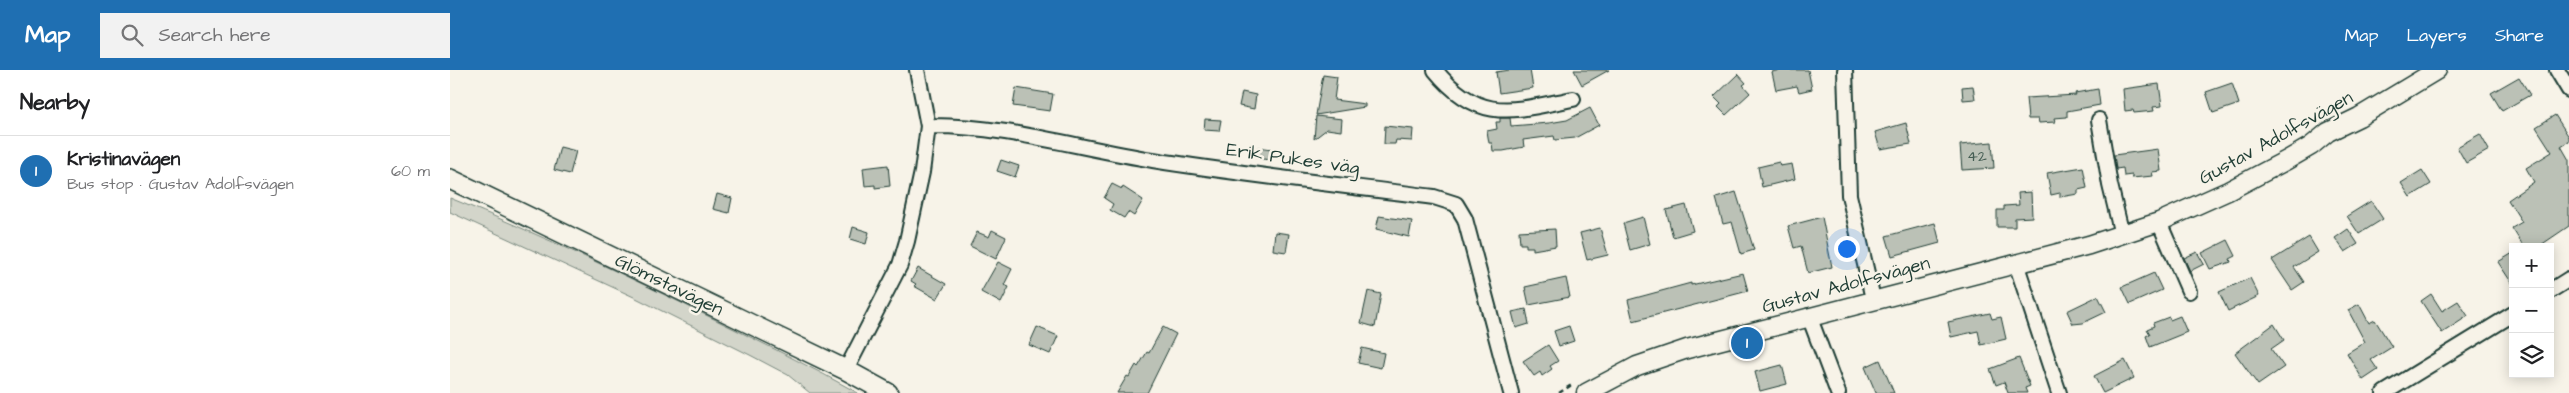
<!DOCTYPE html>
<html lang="en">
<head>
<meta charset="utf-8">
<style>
	body { margin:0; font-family:"Architects Daughter",sans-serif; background:#f2f2f2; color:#202124 }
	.controls { position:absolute; right:15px; bottom:15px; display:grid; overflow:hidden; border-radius:0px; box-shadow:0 2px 12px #0003 }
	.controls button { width:45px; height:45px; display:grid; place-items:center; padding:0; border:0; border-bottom:1px solid #e0e0e0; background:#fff; color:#202124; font:25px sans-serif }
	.you { position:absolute; left:1396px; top:178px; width:18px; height:18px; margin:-12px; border:4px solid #fff; border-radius:50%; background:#1a73e8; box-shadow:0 0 0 8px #1a73e833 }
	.badge { display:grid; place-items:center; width:32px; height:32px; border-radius:50%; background:#1f6fb2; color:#fff; font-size:16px; font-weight:700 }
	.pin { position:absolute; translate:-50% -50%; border:2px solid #fff; box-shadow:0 1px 5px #0006 }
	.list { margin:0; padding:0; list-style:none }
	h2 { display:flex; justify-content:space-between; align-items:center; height:65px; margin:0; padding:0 20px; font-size:21px }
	h2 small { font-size:16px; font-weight:400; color:#757577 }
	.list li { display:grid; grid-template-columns:32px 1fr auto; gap:15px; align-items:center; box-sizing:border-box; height:70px; padding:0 20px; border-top:1px solid #e0e0e0 }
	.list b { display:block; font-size:19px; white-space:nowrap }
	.list p { margin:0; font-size:16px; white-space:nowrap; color:#757577 }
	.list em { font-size:16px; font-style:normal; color:#757577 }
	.icon { flex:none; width:28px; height:28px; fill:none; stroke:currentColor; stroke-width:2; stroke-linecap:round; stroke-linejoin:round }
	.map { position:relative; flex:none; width:2119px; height:323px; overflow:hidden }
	header { display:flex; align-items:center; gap:30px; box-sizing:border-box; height:70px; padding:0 25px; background:#1f6fb2; color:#fff }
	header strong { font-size:24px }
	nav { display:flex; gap:28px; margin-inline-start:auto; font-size:18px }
	.search { width:350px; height:45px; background:#f2f2f2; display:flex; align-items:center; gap:12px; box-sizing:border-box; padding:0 18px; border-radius:0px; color:#757577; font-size:19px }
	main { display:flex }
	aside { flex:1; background:#fff }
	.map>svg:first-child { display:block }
	.green { fill:#d3d5ca; stroke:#79897f }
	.building { fill:#bbc1b6; stroke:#1f3d34 }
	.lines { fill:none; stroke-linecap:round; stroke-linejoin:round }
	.minor-casing { stroke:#1f3d34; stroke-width:18 }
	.tertiary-casing { stroke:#1f3d34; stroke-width:21 }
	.secondary-casing { stroke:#1f3d34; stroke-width:22 }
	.path { stroke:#1f3d34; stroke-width:2.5; stroke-dasharray:5 4; stroke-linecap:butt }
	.minor { stroke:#f7f3e8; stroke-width:14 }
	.tertiary { stroke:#f7f3e8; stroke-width:18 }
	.secondary { stroke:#f7f3e8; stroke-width:19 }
	.labels { text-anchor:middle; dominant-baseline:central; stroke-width:5; stroke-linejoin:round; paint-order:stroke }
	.number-label { font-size:16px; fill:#465e54 }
	.street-label { font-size:19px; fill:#1f3d34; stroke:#f7f3e8 }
</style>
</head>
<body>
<header>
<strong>Map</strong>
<div class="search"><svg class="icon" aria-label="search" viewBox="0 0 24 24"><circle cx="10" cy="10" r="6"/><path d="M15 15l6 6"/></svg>Search here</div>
<nav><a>Map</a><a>Layers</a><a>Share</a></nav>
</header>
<main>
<aside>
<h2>Nearby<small></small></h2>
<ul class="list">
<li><span class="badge">1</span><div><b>Kristinavägen</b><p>Bus stop · Gustav Adolfsvägen</p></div><em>60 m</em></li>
</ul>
</aside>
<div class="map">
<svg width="2119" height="323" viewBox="0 0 2119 323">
	<rect width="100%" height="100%" fill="#f7f3e8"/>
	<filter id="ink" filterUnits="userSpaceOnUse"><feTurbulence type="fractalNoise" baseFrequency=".02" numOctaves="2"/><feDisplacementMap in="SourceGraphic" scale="10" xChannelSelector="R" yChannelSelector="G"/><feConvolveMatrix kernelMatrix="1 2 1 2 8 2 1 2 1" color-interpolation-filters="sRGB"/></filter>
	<g filter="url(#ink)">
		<path class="green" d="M0 128C90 164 179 207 266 250 314 274 362 297 408 323H360L338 305 300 285 186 228 0 142Z"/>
		<path class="building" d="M1060 0H1080L1083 18 1049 23 1046 2Z
			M1124 0H1159L1132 15Z
			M1330 0H1358L1362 19 1349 22 1347 16 1326 20 1322 2Z
			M1288 4 1296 13 1293 15 1300 23 1276 45 1268 37 1271 34 1264 27Z
			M873 5 887 7 884 30 915 34V37L866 45Z
			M2069 7 2080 25 2052 41 2041 23Z
			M1782 13 1789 34 1763 43 1756 22Z
			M1709 14 1712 36 1703 37 1704 41 1684 43 1683 40 1675 41 1673 19Z
			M1523 16 1525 29 1513 30 1512 17Z
			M566 18 603 24 600 41 563 36Z
			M1648 19 1650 35 1617 41V47L1604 48 1605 52 1589 53 1588 49H1578L1576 28 1626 25 1625 23Z
			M792 22 806 25 804 39 789 36Z
			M1140 38 1149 55 1125 68 1105 70 1104 66 1073 70 1074 77 1053 81H1043L1042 73H1039L1037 61 1047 59 1046 52H1050V48H1060L1061 56 1099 53 1117 50Z
			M2105 45 2119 67V71L2111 76 2119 90V156L2088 177H2074L2062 158 2072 152 2058 130 2084 112 2076 98 2102 82 2086 57Z
			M866 46 892 49 891 61 877 59 864 69Z
			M755 49 771 50 769 61 754 60Z
			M1456 53 1461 74 1430 79 1425 62Z
			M935 56 963 59 962 71 946 70 945 74H934Z
			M2030 64 2039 80 2016 93 2007 77Z
			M1542 72 1544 98 1512 100 1510 75Z
			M110 77 126 81 120 104 104 100Z
			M808 77 822 79 820 90 806 88Z
			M1708 79 1711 101 1702 102 1703 106 1682 108V105L1674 106 1673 98 1666 99 1664 85Z
			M551 90 569 96 565 107 547 101Z
			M1329 92 1330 96 1342 94 1345 109 1312 117 1308 97Z
			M438 95 440 116 425 118V115L415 116 413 98Z
			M1633 97 1637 118 1628 120V124L1610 127V123L1601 125 1597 103Z
			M1972 100 1981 114 1960 127 1951 113Z
			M662 114 672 119 673 117 693 130 684 146 678 142 674 148 660 140 663 134 654 128Z
			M1286 122 1304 180 1291 184 1282 152 1273 154 1266 128Z
			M1581 122 1582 147 1565 148V157H1547V140H1554V136L1569 135 1568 123Z
			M267 124 282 128 279 143 263 139Z
			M1921 131 1933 149 1909 164 1897 146Z
			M1236 135 1243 161 1223 167 1216 140Z
			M929 146 962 151 959 167 926 159Z
			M1193 147 1200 174 1180 180 1173 153Z
			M1372 147 1382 197 1358 203 1351 176 1344 178 1338 156Z
			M1485 153 1490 173 1442 186 1436 166Z
			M403 157 419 162 416 174 400 169Z
			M1150 158 1158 185 1137 190 1130 163Z
			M1105 159 1106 176 1083 180V177H1076V174H1070L1069 161Z
			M1898 159 1908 174 1895 182 1885 168Z
			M542 160 556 167 546 189 520 176 527 162 539 167Z
			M825 162 839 164 836 182 823 180Z
			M1859 167 1868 182 1844 197 1854 212 1842 220 1822 190Z
			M1778 170 1786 186 1780 189 1781 192 1760 199 1752 183Z
			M1747 182 1754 194 1740 201 1734 188Z
			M2063 183V215L2048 192Z
			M548 192 562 199 554 215 559 217 551 233 531 222Z
			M468 198 496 214 487 229 464 216 466 214 461 211Z
			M1293 203 1298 221 1183 251 1178 230 1241 213V215Z
			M1704 203 1712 220 1680 234 1672 217Z
			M1116 208 1120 227 1079 235 1075 217Z
			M1800 208 1809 226 1778 241 1769 222Z
			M918 221 931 224 925 257 911 253Z
			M1981 224 1992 241 2008 231 2018 246 1992 263 1971 231Z
			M1648 226 1656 242 1633 253 1623 254 1617 241Z
			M1909 234 1919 253 1925 250 1942 277 1921 290 1928 300 1913 310 1897 283 1915 272 1898 240Z
			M1076 239 1079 254 1066 258 1062 242Z
			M1540 243 1542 249 1551 247 1556 269 1531 275 1528 261 1501 267 1498 252Z
			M1730 246 1737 262 1700 277 1696 266 1700 264 1697 259 1704 256 1703 253 1719 247 1720 250Z
			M1824 254 1834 270 1821 279 1834 297 1808 315 1785 283Z
			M1119 256 1124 271 1109 276 1104 261Z
			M587 257 608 266 600 284 579 275Z
			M713 257 726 264 697 323H667L677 306 679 307 686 295 688 297 697 282 699 283Z
			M1098 275 1108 291 1100 296 1102 299 1092 306 1090 302 1084 306 1073 291Z
			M912 278 934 283 931 298 908 293Z
			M1569 288 1580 316 1575 318 1577 323H1558L1554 312 1546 315 1540 299Z
			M1430 290 1444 323H1426L1415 297Z
			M1675 290 1684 308 1653 323 1644 306Z
			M1332 295 1337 314 1310 321 1305 302Z"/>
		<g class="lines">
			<g class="minor-casing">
				<path id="minor" d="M985 0C1029 54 1062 41 1123 29
					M1395 0 1399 125 1423 229
					M2107 0 2119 20
					M1649 50 1660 115 1672 165
					M478 56C554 55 628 78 703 90 796 105 891 115 984 127L1006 134 1015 149 1061 323
					M1709 152 1739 221
					M1566 193 1609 323
					M2100 221 2119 209
					M1359 246 1388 323
					M396 300 450 195 457 171 472 102 478 56 467 0
					M1934 323 2063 244"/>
			</g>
			<g class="tertiary-casing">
				<path id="tertiary" d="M1136 323 1187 296 1237 279 1639 175 1709 152 1778 121 1837 90 1861 76 1878 62 1909 47 1987 0"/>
			</g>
			<g class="secondary-casing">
				<path id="secondary" d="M0 109 396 300 438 323"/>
			</g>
			<path class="path" d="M1109 323 1123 314"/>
			<use href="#minor" class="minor"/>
			<use href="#tertiary" class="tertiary"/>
			<use href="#secondary" class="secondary"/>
		</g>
	</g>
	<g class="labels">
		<g class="number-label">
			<text x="1527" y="86">42</text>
		</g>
		<g class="street-label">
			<text transform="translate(1826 68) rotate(-29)">Gustav Adolfsvägen</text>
			<text transform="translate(843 89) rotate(8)">Erik Pukes väg</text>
			<text transform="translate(219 215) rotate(26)">Glömstavägen</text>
			<text transform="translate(1396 215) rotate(-15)">Gustav Adolfsvägen</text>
		</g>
	</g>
</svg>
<div class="controls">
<button>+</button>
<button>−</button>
<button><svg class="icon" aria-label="layers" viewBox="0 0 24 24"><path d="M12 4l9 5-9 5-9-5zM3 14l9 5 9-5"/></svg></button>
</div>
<div class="you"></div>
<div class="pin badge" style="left:1297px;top:273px">1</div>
</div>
</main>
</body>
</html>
